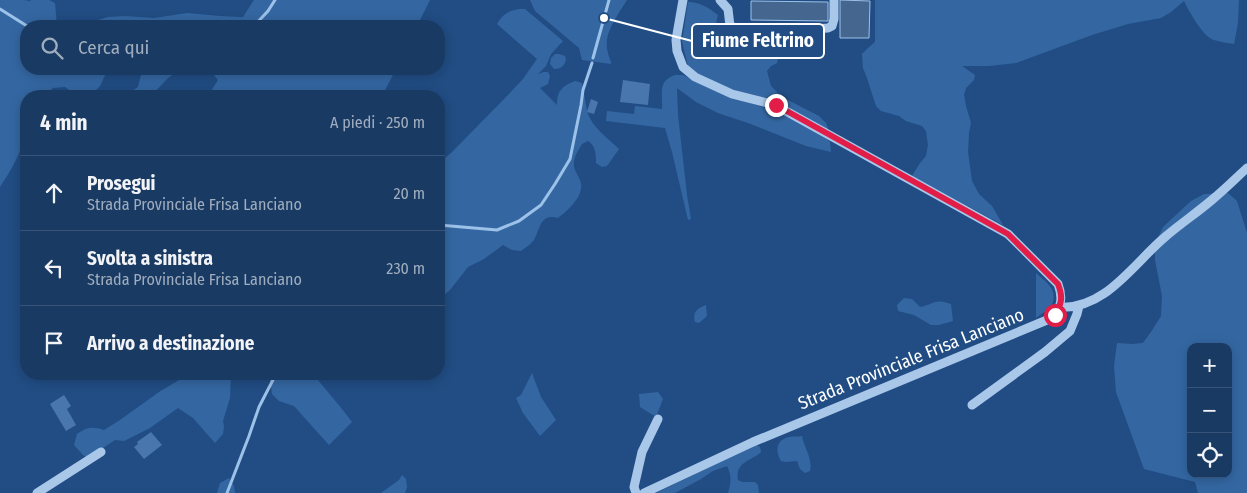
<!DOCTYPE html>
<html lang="it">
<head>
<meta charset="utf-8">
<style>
	body { margin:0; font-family:"Fira Sans Condensed",sans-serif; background:#26456c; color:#f1f3f6 }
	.controls { position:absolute; right:15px; bottom:15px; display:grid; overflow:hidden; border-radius:10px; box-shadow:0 2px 12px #0003 }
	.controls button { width:45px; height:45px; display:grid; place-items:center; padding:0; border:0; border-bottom:1px solid #375478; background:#193a63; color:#f1f3f6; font:25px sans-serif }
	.stop { position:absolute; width:15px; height:15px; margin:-11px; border:4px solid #e11d48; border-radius:50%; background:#fff }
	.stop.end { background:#e11d48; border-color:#fff; box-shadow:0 1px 5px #0008 }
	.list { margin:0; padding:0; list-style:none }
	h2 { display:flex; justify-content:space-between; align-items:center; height:65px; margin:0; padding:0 20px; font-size:21px }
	h2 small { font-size:16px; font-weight:400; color:#9fadbe }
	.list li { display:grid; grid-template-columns:32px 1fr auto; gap:15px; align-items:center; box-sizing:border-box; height:75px; padding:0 20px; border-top:1px solid #375478 }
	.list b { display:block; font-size:19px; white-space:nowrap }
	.list p { margin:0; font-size:16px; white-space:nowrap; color:#9fadbe }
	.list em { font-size:16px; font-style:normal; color:#9fadbe }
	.icon { flex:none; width:28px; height:28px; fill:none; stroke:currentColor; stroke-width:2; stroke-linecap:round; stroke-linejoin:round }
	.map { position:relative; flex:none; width:1247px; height:493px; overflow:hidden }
	.search { position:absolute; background:#193a63; box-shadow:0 2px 12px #0003; left:20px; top:20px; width:425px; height:55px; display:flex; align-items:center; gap:12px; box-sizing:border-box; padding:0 18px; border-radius:20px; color:#9fadbe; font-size:19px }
	.panel { position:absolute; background:#193a63; box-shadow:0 2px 12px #0003; left:20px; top:90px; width:425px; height:290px; border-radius:20px }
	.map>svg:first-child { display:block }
	.green { fill:#3467a2; fill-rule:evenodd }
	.water { fill:#45668e; stroke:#9dc2ea }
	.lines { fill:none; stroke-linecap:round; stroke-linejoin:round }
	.stream { stroke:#9dc2ea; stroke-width:3 }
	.building { fill:#4977ad }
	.minor { stroke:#a9c7e9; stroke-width:9 }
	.route { stroke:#e11d48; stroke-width:6 }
	.labels { text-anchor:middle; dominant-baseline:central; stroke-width:4.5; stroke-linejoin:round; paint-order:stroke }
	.street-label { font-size:18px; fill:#fff; stroke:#214d84 }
	.leader { fill:none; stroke:#fff; stroke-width:2 }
	.callout-dot { fill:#fff; stroke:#214d84; stroke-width:2 }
	.callout { fill:#214d84; stroke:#fff; stroke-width:2 }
	.callout-label { font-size:19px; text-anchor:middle; font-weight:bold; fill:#fff }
</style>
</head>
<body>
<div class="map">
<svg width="1247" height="493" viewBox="0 0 1247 493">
	<rect width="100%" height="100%" fill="#214d84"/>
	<path class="green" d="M0 0H24L30 1 31 0H49L55 3 57 26 91 22 108 17 125 16 154 18 187 13 220 16 240 17H243L254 0H430L417 26H26V69H108L100 86 91 95 78 96 65 87 53 88 45 96H26C26 106 27 115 26 125 25 147 12 169 0 187Z
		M530 0H627C620 11 609 27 607 39 606 47 608 55 611 62V64L582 60 579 48 535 11Z
		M875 0H1239L1238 23 1234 44C1228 43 1220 42 1214 40 1203 37 1189 11 1184 1L1171 12 1161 18 1128 24 1092 35 1016 63 989 66H962L975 75 974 80 966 88 964 95 966 106 971 123 969 133 968 152 972 181 979 194 992 206 1003 225 912 176 920 163 926 156 928 145 926 131 922 126 906 121 899 116 881 111 876 106 867 78 863 68 862 54 868 48 875 42Z
		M688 2C700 2 709 8 718 15L712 40 729 50 780 51 777 63 771 66 767 71 771 86 782 97 819 116 826 123 830 134 745 94 700 77 688 66 682 42Z
		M519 9H525L563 41 551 54 546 66 538 74 544 72H548L550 76 548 84 540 88 557 105C557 91 562 86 575 81L582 83C584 92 585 101 587 110 590 126 608 138 619 149L607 166 602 167 596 163C596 155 596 146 588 141L582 144C579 149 575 155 574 161 573 169 577 173 580 180 586 194 569 210 558 218 540 213 540 229 534 240 531 244 525 248 521 251L512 250 503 245 484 259 468 267 450 290 443 296 439 297V163L451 153 508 95 523 79 537 59 497 24C503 14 508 11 519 9Z
		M555 54H559L565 56 566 60C564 66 561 69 554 69L550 64 551 58Z
		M140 69H180L167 79 151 96H124L138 87 142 71Z
		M209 69H396L382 96H208L218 80Z
		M675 75H683L709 88 737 99 778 112 819 133 827 139 830 142 831 152 806 146 748 123 718 113 696 102 677 88 678 115 687 195 691 219 688 220 672 152 665 128 606 121 607 111 634 114 635 106 662 109C663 94 657 81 675 75Z
		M1228 193 1237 201 1247 233V493H1198L1195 482 1144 469 1116 392 1114 366 1117 343 1132 344 1143 343 1151 332 1161 316 1162 296 1155 260V244L1163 227 1191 201 1204 194ZM1191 347H1228V474H1191Z
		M1036 273C1048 284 1059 290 1051 307L1036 318Z
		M904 298 912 299 920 307C935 304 934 298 951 304L953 321 939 325H931L914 315 898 311 897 305Z
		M706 305 707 316 699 323 695 322C692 312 698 308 706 305Z
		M532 373 541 397 556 420 540 436 523 413 516 398 521 395Z
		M189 374H191L196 380 205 374H231L230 398 223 421 224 427 223 434 215 443 193 418 178 408 150 428 124 441 115 440 88 458 83 455 74 445 77 434C87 427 92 426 104 430L120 420 159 392Z
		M271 374H313L342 409 352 422 329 445 294 406 279 401 272 394 270 379Z
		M658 392 663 399 656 417 640 407 639 394Z
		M802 436C804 448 813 459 810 471L805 473 800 469 797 461 786 462 781 461C775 451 776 440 789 437 793 436 797 437 802 436Z
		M756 445 760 447 761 452C752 461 735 461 738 480L742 482H755L758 485 759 493H728C731 483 732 476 727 466L713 471 701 479 675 493H656L752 446Z
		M402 475 406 479 407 487 405 493H381L399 480Z
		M229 478 234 486 235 493H217L220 483Z"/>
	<path class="water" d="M840 0 870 1 869 38H840Z
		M751 1 828 2V21L751 20Z"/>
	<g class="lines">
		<path class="stream" d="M0 9 27 26
			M254 26 268 11 275 0
			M593 58 609 0
			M439 225 497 230 519 221 541 205 555 184 570 159 581 105 583 90 592 63
			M227 493 249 436 259 407 276 374"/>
	</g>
	<path class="building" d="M623 80 650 84 648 105 620 102Z
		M591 99 598 102 594 114 587 112Z
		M64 395 71 406 67 409 76 425 66 431 50 404Z
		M151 432 162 445 144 459 134 447 138 444 137 442Z"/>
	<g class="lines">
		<path class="minor" d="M720 0 728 9 730 26C758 38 798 30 828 28L832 26 834 19V0
			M1060 307C1105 310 1134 263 1165 237 1180 224 1198 212 1213 199 1225 189 1236 178 1247 168
			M972 405 1045 352 1070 331 1077 314 1079 306
			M37 493 101 452
			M636 493 634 487 642 452 658 419
			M644 493 753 442 1047 320C1061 311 1064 300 1058 284L1008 234 775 105 732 94 695 77 683 67 677 51 676 40 683 0"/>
	</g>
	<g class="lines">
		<path class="route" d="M776 105 1008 234 1058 284C1063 297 1062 303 1055 315"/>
	</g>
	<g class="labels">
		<g class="street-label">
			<text transform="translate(911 359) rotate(-22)">Strada Provinciale Frisa Lanciano</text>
		</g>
	</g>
	<path class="leader" d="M604 18L692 41"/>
	<circle class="callout-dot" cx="604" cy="18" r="5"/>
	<rect class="callout" x="692" y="24" width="132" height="34" rx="5"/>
	<g class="callout-label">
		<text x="758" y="47">Fiume Feltrino</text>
	</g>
</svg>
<div class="controls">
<button>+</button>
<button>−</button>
<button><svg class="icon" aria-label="locate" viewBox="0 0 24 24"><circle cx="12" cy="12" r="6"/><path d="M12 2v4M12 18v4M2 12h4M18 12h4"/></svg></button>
</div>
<div class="stop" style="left:1055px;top:315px"></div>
<div class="stop end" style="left:776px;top:105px"></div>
<div class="search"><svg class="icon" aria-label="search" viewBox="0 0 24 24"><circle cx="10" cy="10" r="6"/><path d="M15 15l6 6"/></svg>Cerca qui</div>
<section class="panel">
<h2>4 min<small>A piedi · 250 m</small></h2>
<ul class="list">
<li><svg class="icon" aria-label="ahead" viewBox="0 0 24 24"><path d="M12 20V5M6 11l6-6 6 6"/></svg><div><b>Prosegui</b><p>Strada Provinciale Frisa Lanciano</p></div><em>20 m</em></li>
<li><svg class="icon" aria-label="left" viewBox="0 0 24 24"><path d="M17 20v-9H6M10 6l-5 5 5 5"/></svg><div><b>Svolta a sinistra</b><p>Strada Provinciale Frisa Lanciano</p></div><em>230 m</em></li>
<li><svg class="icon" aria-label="arrive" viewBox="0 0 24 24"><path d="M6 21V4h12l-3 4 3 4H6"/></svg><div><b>Arrivo a destinazione</b></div></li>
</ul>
</section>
</div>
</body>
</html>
